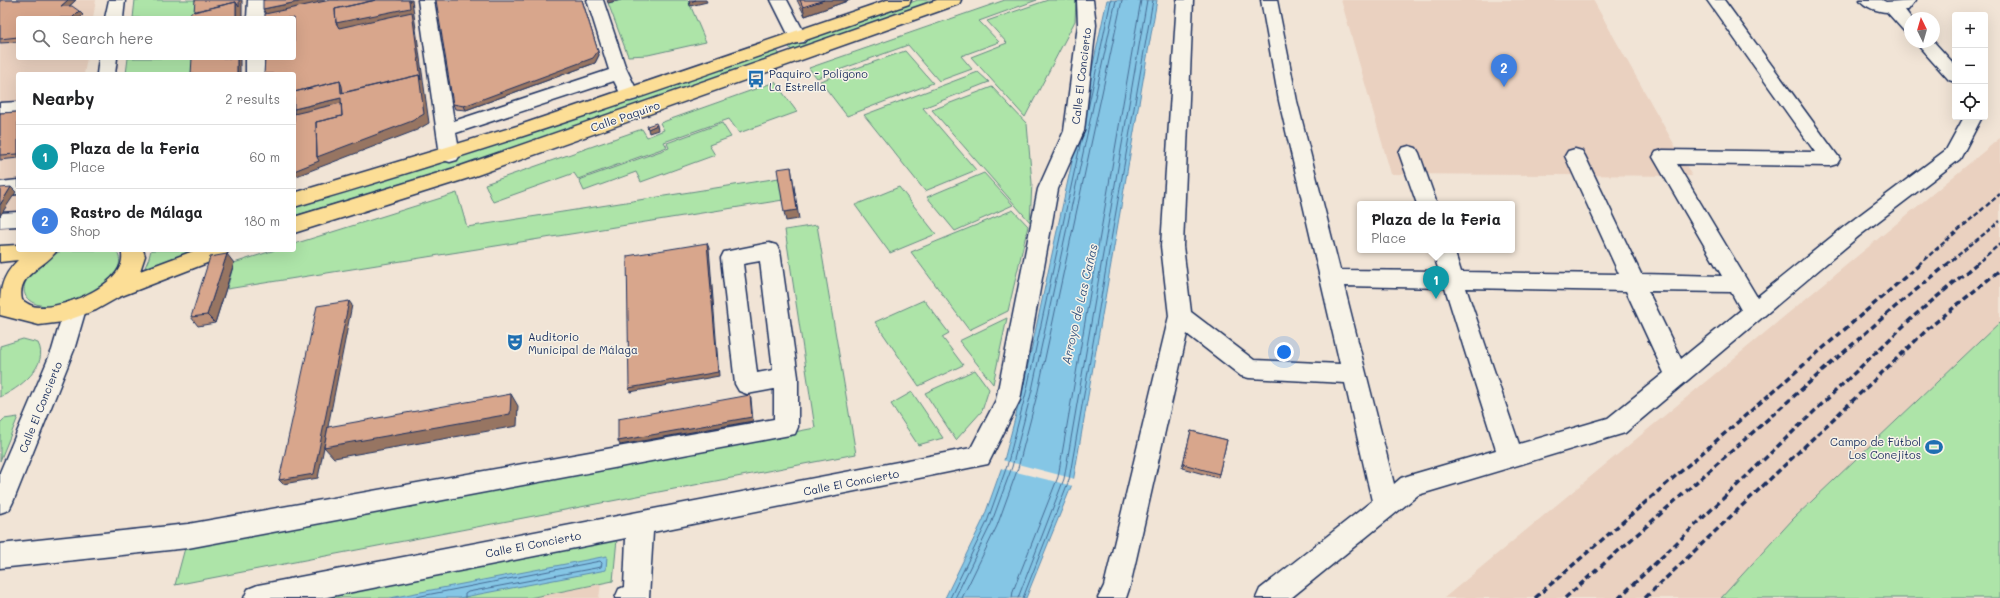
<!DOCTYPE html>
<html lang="en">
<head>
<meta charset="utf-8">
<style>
	body { margin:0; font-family:Mali,sans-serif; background:#f6f6f6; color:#202124 }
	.controls { position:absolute; right:12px; top:12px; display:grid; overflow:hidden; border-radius:4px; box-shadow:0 4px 16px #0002 }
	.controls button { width:36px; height:36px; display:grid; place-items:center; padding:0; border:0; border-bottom:1px solid #e0e0e0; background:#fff; color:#202124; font:20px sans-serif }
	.compass { position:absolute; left:1904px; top:12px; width:36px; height:36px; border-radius:50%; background:#fff; box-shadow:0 4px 16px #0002; rotate:355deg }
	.you { position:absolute; left:1284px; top:352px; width:14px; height:14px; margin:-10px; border:3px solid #fff; border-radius:50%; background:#1a73e8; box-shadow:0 0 0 6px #1a73e833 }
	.badge { display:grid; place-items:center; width:26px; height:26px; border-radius:50%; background:#111827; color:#fff; font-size:13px; font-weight:700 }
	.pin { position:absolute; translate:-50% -33px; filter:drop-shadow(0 1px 2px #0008) }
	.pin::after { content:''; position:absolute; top:21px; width:14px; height:12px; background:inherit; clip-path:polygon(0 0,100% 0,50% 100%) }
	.popup { position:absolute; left:1357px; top:201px; width:158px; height:52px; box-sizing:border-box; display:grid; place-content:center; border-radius:4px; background:#fff; filter:drop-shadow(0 1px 3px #0005); font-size:13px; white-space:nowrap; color:#757577 }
	.popup b { font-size:15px; color:#202124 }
	.popup::after { content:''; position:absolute; left:50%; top:100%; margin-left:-8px; border:8px solid transparent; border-top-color:#fff }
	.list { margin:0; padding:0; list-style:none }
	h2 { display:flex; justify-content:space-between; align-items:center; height:52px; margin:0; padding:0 16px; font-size:17px }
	h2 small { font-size:13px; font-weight:400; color:#757577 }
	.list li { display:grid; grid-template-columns:26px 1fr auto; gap:12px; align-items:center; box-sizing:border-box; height:64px; padding:0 16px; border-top:1px solid #e0e0e0 }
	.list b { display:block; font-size:15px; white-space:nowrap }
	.list p { margin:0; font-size:13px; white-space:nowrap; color:#757577 }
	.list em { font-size:13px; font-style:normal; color:#757577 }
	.icon { flex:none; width:22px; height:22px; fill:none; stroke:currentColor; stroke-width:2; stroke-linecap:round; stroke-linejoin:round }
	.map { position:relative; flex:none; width:2000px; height:598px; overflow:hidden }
	.search { position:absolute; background:#fff; box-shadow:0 4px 16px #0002; left:16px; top:16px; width:280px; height:44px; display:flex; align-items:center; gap:10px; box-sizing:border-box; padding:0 14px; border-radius:4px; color:#757577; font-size:15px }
	.panel { position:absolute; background:#fff; box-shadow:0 4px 16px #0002; left:16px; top:72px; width:280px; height:180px; border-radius:4px }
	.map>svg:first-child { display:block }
	.built { fill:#ead1c0 }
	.green { fill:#ade4a8; stroke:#648a83 }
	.water { fill:#85c6e5; stroke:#5b8aaf }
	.pier { fill:#f1e4d6 }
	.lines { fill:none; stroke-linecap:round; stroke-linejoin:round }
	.shore { stroke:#456b94; stroke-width:1 }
	.minor-casing { stroke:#1b2f5e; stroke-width:3 }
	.major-casing { stroke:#1b2f5e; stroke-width:3 }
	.minor { fill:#f7f3e8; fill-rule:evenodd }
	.major { fill:#fcde96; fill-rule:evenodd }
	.rail-far1 { stroke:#1b2f5e; stroke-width:2.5; stroke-dasharray:5 2.5; stroke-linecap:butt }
	.rail { stroke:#1b2f5e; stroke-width:3.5; stroke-dasharray:6 3.5; stroke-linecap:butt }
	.wall { fill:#ba8f78; stroke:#1b2f5e }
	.shaded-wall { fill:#977462; stroke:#1b2f5e }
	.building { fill:#d8a68c; stroke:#1b2f5e }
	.labels { text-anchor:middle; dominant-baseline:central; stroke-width:3; stroke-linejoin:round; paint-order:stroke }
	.poi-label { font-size:11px; fill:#1b2f5e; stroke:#f7f3e8; text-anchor:start }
	.street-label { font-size:11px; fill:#1b2f5e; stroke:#f7f3e8 }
	.water-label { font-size:12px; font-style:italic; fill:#365580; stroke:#f7f3e8 }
</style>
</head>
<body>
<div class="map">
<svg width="2000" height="598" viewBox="0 0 2000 598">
	<rect width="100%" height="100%" fill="#f1e4d6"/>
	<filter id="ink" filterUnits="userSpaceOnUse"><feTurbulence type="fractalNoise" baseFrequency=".025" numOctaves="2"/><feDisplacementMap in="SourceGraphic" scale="8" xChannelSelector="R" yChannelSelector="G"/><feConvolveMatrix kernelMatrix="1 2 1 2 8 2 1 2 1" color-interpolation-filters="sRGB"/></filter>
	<g filter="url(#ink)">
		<path class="built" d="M0 0H96L93 18H18V58H87L84 74H18V228L0 229Z
			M1341 0H1593L1692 176 1391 174Z
			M2000 138V322L1793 519 1721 598H1444Z
			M601 584 599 598H529Z"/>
		<path class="green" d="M135 0H198L197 18H133Z
			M621 0H688L706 42 648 55 628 56 608 3Z
			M918 0H937L792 51 788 45Z
			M1005 0H1037L979 21 999 42 961 56 972 69 939 81 908 45 817 78 809 68Z
			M1048 0H1076L1075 21 1025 117 971 57 1007 43 987 21Z
			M776 49 780 55 468 164 294 216V204L445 162Z
			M905 51 933 83 847 116 820 81Z
			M128 58H195L194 74H126Z
			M978 72 989 82 923 108 976 170 925 191 864 115Z
			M775 82 797 112 739 133 729 119 664 142 667 147 578 179 574 173 493 202 485 184 642 129 647 137 664 130 660 123Z
			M992 87 1027 124 1032 183 1030 222 932 110Z
			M722 123 731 137 709 145 715 155 641 182 636 172 584 191 579 180 669 148 667 143Z
			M984 173 1013 205 955 231 927 197Z
			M779 178 783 200 227 289 234 263 275 250H294V244L457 193 467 227Z
			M899 187 936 234 890 253 855 205Z
			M1013 210 1028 226 1008 311 969 330 911 252Z
			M817 225 856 454 175 585 185 548 815 428 785 230Z
			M64 250H115C140 277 55 322 29 300 24 296 23 289 25 283 31 267 49 256 64 250Z
			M151 250H194L143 272 149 258Z
			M924 300 949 333 942 337 963 365 919 386 875 322Z
			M1007 318 993 384 959 341Z
			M2000 322V598H1721L1793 519Z
			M23 339 38 343C50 365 19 389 0 397V346Z
			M975 370 989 389 982 411 956 440 925 393Z
			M912 392 943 438 918 445 891 404Z
			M18 417 0 461V423L4 419Z
			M617 539 613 581 529 598H324Z"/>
		<path class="water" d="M1107 0H1157L1073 482 1026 598H945L983 520 1003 464 1023 388Z
			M607 556 606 570 459 598H390Z"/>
		<path class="pier" d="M1002 460 1075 479V482L1073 486 1000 468Z"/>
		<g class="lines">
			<path class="shore" d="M1088 109 1111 0
				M411 598 600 561 602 563 601 567 468 592 465 594V598
				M950 598 987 522 1007 466 1027 389 1081 141
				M955 598 991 524 1012 467 1032 390 1116 0
				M962 598 997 526 1018 468 1038 391 1122 0
				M1012 598 1013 591 1058 477 1141 0
				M1018 598 1064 479 1147 0
				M1023 598 1069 480 1153 0"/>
			<g class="minor-casing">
				<path id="minor" d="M109 0H125L123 18H105Z
					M248 0H264L265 18H247Z
					M418 0H434L454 121 609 70 587 0H603L625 66 639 95 637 99 630 101 623 99 614 81 456 133 460 155 457 160 450 162 443 160 440 155Z
					M771 0H787L807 38 804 42 798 43 792 42Z
					M1077 0H1093L1096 25 1084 131 1058 189 1020 400 988 464 653 532 649 598H615L619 589 624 587 626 538 322 598H244L248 589 258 585 971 448 996 400 1038 189 1064 131 1078 25Z
					M1177 0H1193L1183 246 1191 312 1254 360 1340 364 1279 101 1261 0H1277L1297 101 1340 270 1439 271 1432 250H1454L1461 272 1619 274 1565 156 1568 151 1575 149 1582 151 1585 156 1641 274 1722 276 1653 157 1656 152 1663 150 1815 152 1707 0H1724L1840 159 1837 164 1830 166 1677 164 1757 297 1845 226 1946 150 1964 117H1982L1960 159 1859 236 1625 433 1418 495 1291 598H1256L1260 589 1372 501 1345 383 1249 378 1241 376 1187 334 1130 586 1126 598H1098L1104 586 1169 316 1161 246ZM1344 286 1445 288 1496 450 1410 475 1401 478 1394 484ZM1466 288 1626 291 1664 373 1608 418 1519 444ZM1648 291 1731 292 1741 310 1681 359Z
					M1860 0H1882L1886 2 1916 0 1908 10H1905L1911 18 1910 32 1904 31 1887 12C1879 12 1864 7 1860 0Z
					M1915 42H1934L1955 65V82L1949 80Z
					M99 58H117L115 74H97Z
					M246 58H264V74H246Z
					M18 102V114L0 115V103Z
					M1409 146 1416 148 1419 153 1437 204H1417L1399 153 1402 148Z
					M18 180V194L0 196V182Z
					M18 212V226L0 227V213Z
					M769 243 776 245 780 251 798 377V427L795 434 188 548 0 568V544L188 524 774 419V389L747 394 739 391 735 384 721 258 724 252ZM760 261 773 370 757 373 743 264Z
					M75 300 83 303 86 309 74 350 13 502 9 510 0 513V472L52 350 64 309 67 303Z"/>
			</g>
			<g class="major-casing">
				<path id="major" d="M887 0H911L909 4C705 75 502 147 294 207V193L517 126Z
					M937 0H961L959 4 472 177 294 233V217L458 167Z
					M18 245V250H57C46 268 16 273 22 300 28 304 32 307 39 307 64 309 132 282 121 250H143L145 256 140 271 196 250H229L225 256 119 297 96 310 63 322 39 325 0 315C0 291 0 278 18 260L0 262V246Z"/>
			</g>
			<use href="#minor" class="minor"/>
			<use href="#major" class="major"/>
			<path class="rail-far1" d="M1918 265 2000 194
				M1946 265 2000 221
				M1975 265 2000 244"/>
			<path class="rail" d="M1535 598 1920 264
				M1565 598 1895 307 1948 264
				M1619 598 1914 316 1976 264
				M1645 598 1930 327 2000 270"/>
		</g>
		<path class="wall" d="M0 0H76L69 6 83 15 18 18V42L0 43Z
			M582 0 599 55 595 63 466 110 455 109 453 104Z
			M797 0H850L805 16Z
			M18 112V158L0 160V113Z
			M234 263 215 323 198 326 191 317Z
			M1191 431 1227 440 1218 478 1182 468Z"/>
		<path class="shaded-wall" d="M68 0H76L65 10 61 6Z
			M239 0H242V18H236V2Z
			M307 0H339L268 18 263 9Z
			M398 0H412L429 123 417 130 294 177V109L341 98 412 121 341 93 340 81 413 17 341 32 336 23Z
			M582 0 599 55 595 63 466 110 464 106Z
			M607 0H621L608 3Z
			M696 0H706L707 2 690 6 689 2Z
			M824 0H850L805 16 803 7Z
			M79 11 83 15 80 18H72Z
			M237 58H240V74H237Z
			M657 125 658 130 649 133 648 129Z
			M791 167 799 219 786 221 784 212Z
			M11 187 16 192 0 216V205Z
			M707 243 709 248 719 376 630 392 629 388Z
			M227 254 234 263 215 323 207 315Z
			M349 301 352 305 324 447 511 394 518 406 517 426 334 458 324 447 318 478 283 484 279 480Z
			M750 395 751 399 753 421 620 445 618 441Z"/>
		<path class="building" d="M0 0H68L61 6H72L79 11 72 18H18V37L0 39Z
			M195 0H239V7L236 2 194 12Z
			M263 0H307L263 9Z
			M330 0H376L335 9 336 23 339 28 412 12 421 80 419 75 343 93 342 86 340 81 294 92V74H264L265 58H294V18H265V14Z
			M376 0H409L410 8 336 23 335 9Z
			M436 0H582L598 51 593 58 464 106 453 104Z
			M689 0H696L689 2Z
			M800 0H824L803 7Z
			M236 2V18H190L191 12Z
			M192 58H237V74H191Z
			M419 75 424 114 412 121 317 157 316 122 342 116 341 98 294 109V92L340 81 341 93Z
			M341 103 342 116 316 122 317 157 319 161 294 171V114Z
			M18 112V154L0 155V113Z
			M656 123 657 125 648 129 647 126Z
			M791 167 797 210 784 212 777 169Z
			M11 187 0 205V188Z
			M707 243 718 372 629 388 627 256Z
			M227 254 207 315 191 317 210 257Z
			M349 301 314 474 279 480 317 306Z
			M511 394 510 414 324 447 328 427Z
			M750 395 752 417 618 441V419Z
			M1191 431 1227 440 1219 474 1183 464Z"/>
	</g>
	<defs>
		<g id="bus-bare" transform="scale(1.38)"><path d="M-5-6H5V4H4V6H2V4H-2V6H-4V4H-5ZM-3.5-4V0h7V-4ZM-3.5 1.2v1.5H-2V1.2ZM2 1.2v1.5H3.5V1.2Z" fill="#1f6fb2" stroke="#f7f3e8" stroke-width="2.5" paint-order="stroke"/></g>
		<g id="theatre-bare" transform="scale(1.38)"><path d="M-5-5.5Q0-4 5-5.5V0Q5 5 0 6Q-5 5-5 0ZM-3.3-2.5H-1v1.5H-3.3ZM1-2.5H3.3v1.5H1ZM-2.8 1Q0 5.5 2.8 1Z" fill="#1f6fb2" stroke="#f7f3e8" stroke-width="2.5" paint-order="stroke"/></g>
		<g id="stadium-bare" transform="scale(1.38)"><path d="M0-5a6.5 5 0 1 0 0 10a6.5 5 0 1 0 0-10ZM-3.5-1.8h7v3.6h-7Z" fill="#1f6fb2" stroke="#f7f3e8" stroke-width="2.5" paint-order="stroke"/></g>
	</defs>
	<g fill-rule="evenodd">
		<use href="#bus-bare" x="756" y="79"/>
		<use href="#theatre-bare" x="515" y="342"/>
		<use href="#stadium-bare" x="1934" y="447"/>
	</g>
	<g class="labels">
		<g class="poi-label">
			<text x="769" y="73">Paquiro - Polígono<tspan x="769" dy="13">La Estrella</tspan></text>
			<text x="528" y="336">Auditorio<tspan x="528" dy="13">Municipal de Málaga</tspan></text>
			<text x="1921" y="441" text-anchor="end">Campo de Fútbol<tspan x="1921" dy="13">Los Conejitos</tspan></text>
		</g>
		<g class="street-label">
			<text transform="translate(1081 76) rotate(-83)">Calle El Concierto</text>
			<text transform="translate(625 116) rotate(-19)">Calle Paquiro</text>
			<text transform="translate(40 407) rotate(-68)">Calle El Concierto</text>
			<text transform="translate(851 482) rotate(-11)">Calle El Concierto</text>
			<text transform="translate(533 544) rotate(-11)">Calle El Concierto</text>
		</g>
		<g class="water-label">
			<text transform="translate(1079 304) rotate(-77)">Arroyo de Las Cañas</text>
		</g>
	</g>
</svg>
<div class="controls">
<button>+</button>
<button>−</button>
<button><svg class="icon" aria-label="locate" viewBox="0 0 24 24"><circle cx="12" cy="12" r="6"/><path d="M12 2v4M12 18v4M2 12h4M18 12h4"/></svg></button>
</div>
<svg class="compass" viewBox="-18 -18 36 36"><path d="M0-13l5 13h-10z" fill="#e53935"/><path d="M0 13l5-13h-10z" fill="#757577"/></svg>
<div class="you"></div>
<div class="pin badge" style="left:1436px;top:299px;background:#0f9aa8">1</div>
<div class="popup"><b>Plaza de la Feria</b>Place</div>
<div class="pin badge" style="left:1504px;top:87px;background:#3f7fe0">2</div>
<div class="search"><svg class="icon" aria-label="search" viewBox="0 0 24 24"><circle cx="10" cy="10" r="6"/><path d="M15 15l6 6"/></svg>Search here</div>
<section class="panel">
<h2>Nearby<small>2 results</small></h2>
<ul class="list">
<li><span class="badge" style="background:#0f9aa8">1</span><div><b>Plaza de la Feria</b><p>Place</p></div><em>60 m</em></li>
<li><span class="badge" style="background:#3f7fe0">2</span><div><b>Rastro de Málaga</b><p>Shop</p></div><em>180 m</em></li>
</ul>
</section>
</div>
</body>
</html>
